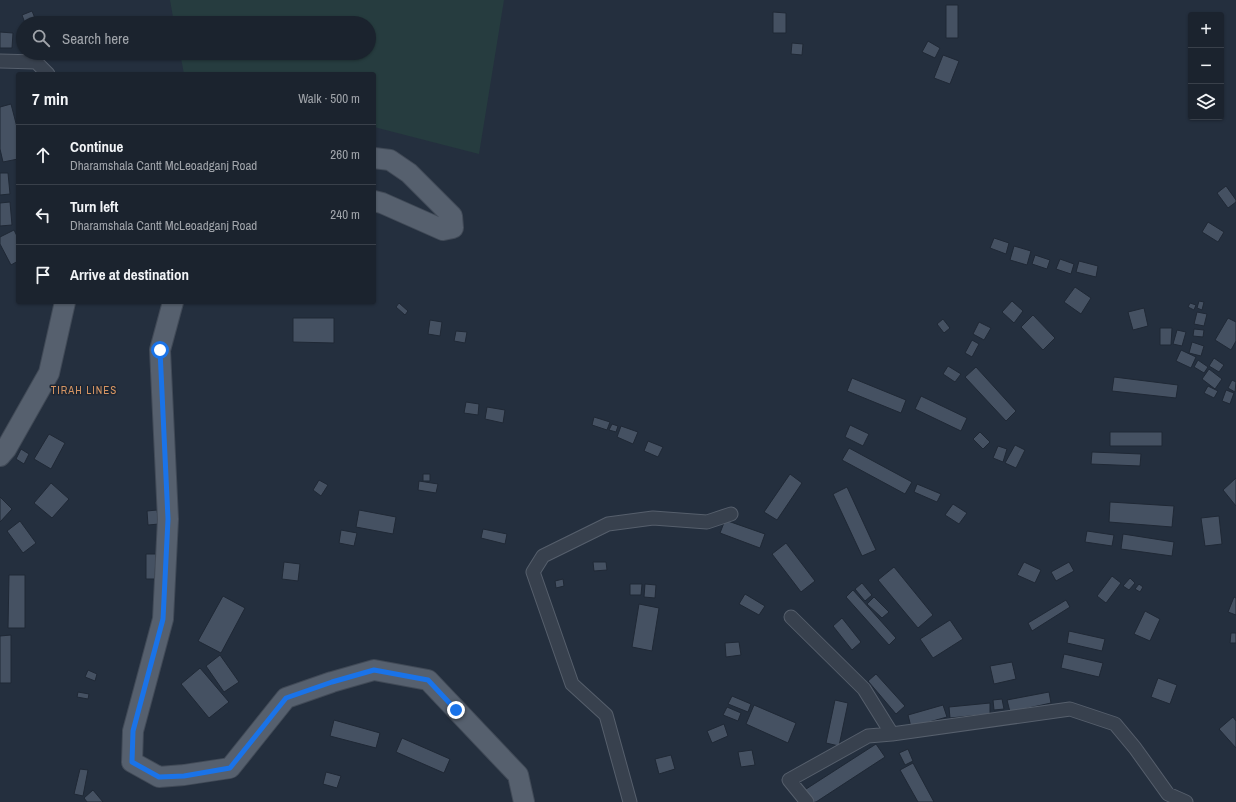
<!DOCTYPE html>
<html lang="en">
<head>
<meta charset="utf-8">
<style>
	body { margin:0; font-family:"Archivo Narrow",sans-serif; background:#282f3a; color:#f1f3f6 }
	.controls { position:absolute; right:12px; top:12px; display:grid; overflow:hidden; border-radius:4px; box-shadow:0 1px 3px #0004 }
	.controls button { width:36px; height:36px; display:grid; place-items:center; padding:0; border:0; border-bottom:1px solid #39404a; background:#1b232e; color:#f1f3f6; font:20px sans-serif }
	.stop { position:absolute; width:12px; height:12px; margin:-9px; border:3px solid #1a73e8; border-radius:50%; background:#fff }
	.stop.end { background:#1a73e8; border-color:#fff; box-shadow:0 1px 4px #0008 }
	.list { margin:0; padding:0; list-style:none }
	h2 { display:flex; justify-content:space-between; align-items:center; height:52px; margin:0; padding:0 16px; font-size:17px }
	h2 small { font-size:13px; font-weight:400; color:#a0a4aa }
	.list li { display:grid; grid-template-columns:26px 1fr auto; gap:12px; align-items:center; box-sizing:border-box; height:60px; padding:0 16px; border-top:1px solid #39404a }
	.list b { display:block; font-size:15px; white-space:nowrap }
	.list p { margin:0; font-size:13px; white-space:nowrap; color:#a0a4aa }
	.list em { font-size:13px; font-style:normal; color:#a0a4aa }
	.icon { flex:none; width:22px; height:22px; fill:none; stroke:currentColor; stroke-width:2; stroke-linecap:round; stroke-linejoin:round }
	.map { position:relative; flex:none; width:1236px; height:802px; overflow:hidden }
	.search { position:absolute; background:#1b232e; box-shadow:0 1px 3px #0004; left:16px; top:16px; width:360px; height:44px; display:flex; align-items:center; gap:10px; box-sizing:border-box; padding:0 14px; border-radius:22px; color:#a0a4aa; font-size:15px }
	.panel { position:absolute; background:#1b232e; box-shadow:0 1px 3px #0004; left:16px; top:72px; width:360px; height:232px; border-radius:4px }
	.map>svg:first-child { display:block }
	.green { fill:#263c3f }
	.building { fill:#455162; stroke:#1f2835 }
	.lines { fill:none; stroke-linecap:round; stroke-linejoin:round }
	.street-casing { stroke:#565f6c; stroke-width:15 }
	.primary-casing { stroke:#414a57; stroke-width:22 }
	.street { stroke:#38414e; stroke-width:13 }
	.primary { stroke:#56606e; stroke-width:20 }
	.route { stroke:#1a73e8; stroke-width:5 }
	.labels { text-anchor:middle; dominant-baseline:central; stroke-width:3; stroke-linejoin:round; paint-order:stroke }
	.neighbourhood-label { font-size:11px; letter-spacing:1px; fill:#d59563; stroke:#1d2633 }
</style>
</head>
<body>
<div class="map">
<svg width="1236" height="802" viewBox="0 0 1236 802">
	<rect width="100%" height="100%" fill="#242f3e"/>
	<path class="green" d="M170 0H504L479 154 374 127V74H184L180 53H369V23H174Z"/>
	<path class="building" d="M946 5H958V38H946Z
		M32 11 37 23H25L22 15Z
		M773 12 786 13V33H773Z
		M0 32 13 33 12 48H0Z
		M928 41 940 48 935 58 922 52Z
		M792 43 803 44 802 55 791 54Z
		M943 55 959 61 950 84 934 78Z
		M11 104 18 131V159L3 162 0 149V107Z
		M0 173H8L10 194 0 195Z
		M1226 186 1236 200V202L1228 208 1217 193Z
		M10 202 12 225 0 226V203Z
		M1208 222 1224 232 1218 242 1202 232Z
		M14 230 18 238V261L11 265 0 244V237Z
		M994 238 1009 243 1006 254 990 248Z
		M1014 246 1031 251 1027 265 1010 260Z
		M1035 255 1050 260 1047 269 1032 264Z
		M1060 259 1074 264 1071 274 1056 269Z
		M1079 261 1098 266 1096 277 1076 272Z
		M1075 287 1091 298 1081 314 1064 302Z
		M1012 301 1023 311 1014 323 1002 312Z
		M1199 301 1204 302 1202 310 1197 308Z
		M399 303 408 311 405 315 396 307Z
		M1190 303 1196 305 1194 310 1188 307Z
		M1144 308 1148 326 1133 330 1128 312Z
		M1197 312 1207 314 1204 326 1194 324Z
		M1033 315 1055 338 1043 350 1021 327Z
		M293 318H334V343L293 342Z
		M1228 318 1236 322V341L1231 350 1215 340Z
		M943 319 950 328 944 333 937 324Z
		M430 320 442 322 440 336 428 334Z
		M979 322 991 328 984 340 973 334Z
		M1160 328H1172L1171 345H1160Z
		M1194 329 1204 330 1203 337 1193 336Z
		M1177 330 1186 332 1182 346 1173 344Z
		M456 331 467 332 465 343 454 341Z
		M972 340 979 344 972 357 965 353Z
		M1192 342 1204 346 1201 356 1189 353Z
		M1181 350 1196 357 1191 368 1176 361Z
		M1214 358 1224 365 1219 372 1209 366Z
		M1198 360 1208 367 1204 373 1194 367Z
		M948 366 961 374 955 382 943 374Z
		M976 367 1016 411 1006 421 965 377Z
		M1209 369 1222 379 1215 389 1202 379Z
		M1114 377 1178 385 1176 398 1112 391Z
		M852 378 906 400 901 413 847 391Z
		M1232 380 1236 382 1235 392 1228 388Z
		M1208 386 1218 391 1214 398 1204 393Z
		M1226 390 1234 393 1230 404 1222 401Z
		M921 396 967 418 961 431 915 409Z
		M466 402 479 404 478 415 464 413Z
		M487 407 505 410 503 423 485 419Z
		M594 417 610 422 607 430 592 425Z
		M612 424 618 426 616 432 609 430Z
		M850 425 869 434 863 446 845 437Z
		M621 426 638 432 633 444 617 437Z
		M980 432 990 442 983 449 973 439Z
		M1110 432H1162V446H1110Z
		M49 434 65 443 51 469 34 459Z
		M648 441 663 447 658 457 644 451Z
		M1015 445 1025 450 1016 468 1005 463Z
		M998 446 1007 449 1003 462 993 458Z
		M849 448 912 482 905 494 842 460Z
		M21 449 29 454 24 464 16 459Z
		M1092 452 1141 454 1140 466 1091 464Z
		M423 474H430V481H423Z
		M790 474 802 483 777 520 764 512Z
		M1236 478V506L1223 490Z
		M319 480 328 485 321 496 313 490Z
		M419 481 438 484 436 493 418 490Z
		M51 483 69 499 52 518 34 503Z
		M917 484 941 494 937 502 914 492Z
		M847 487 876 550 862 556 833 494Z
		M0 497 12 509 0 522Z
		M1110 502 1174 506 1172 527 1109 522Z
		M953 504 967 513 959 524 945 515Z
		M157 510 159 524 148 525 147 511Z
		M359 510 396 517 393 534 356 527Z
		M1219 516 1222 544 1205 546 1201 518Z
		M725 520 765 534 760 548 720 533Z
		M20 521 36 543 23 553 7 531Z
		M483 529 507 534 505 544 481 538Z
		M341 530 357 533 354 546 339 543Z
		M1087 531 1114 535 1112 546 1085 542Z
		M1123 534 1174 542 1172 556 1121 549Z
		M786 543 815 581 801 592 772 554Z
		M146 554H156L155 579H146Z
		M284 562 300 564 298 581 282 579Z
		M593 562H606L607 570 594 571Z
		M1024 562 1041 570 1035 583 1017 575Z
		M1069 562 1074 571 1056 581 1051 572Z
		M894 567 933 615 918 628 878 580Z
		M9 575H25V628H8Z
		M1112 576 1121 583 1106 603 1097 596Z
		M1130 578 1135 583 1129 590 1123 586Z
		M563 579 564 586 556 588 555 581Z
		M862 583 872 595 865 601 855 589Z
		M630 584H642L641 595H630Z
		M645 584 656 585 655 598 644 597Z
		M1139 584 1143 587 1140 592 1135 589Z
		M853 590 896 638 889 645 846 597Z
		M745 594 765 606 759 615 739 604Z
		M223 596 245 608 221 653 198 641Z
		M874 597 889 612 882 618 867 604Z
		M1234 597 1236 598V615L1228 612Z
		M1066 600 1070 607 1032 631 1028 623Z
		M639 604 659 608 652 651 632 647Z
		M1145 611 1160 619 1150 641 1134 634Z
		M842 618 861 642 852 650 833 626Z
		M950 620 963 639 933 658 920 639Z
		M1069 631 1105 639 1102 651 1067 643Z
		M1231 633H1236V643H1230Z
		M11 635V683H0V636Z
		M739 642 741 655 726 657 725 643Z
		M1064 654 1103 663 1099 677 1061 668Z
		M220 655 239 682 224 692 206 666Z
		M1012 662 1016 679 994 684 990 666Z
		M200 668 229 702 209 718 181 684Z
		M88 670 97 674 95 681 85 677Z
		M876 674 905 706 896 714 868 681Z
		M1158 678 1177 685 1170 704 1151 697Z
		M78 692 89 694 88 699 77 697Z
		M1049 692 1051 703 1010 712 1007 700Z
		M732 696 751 704 748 712 728 704Z
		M1002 699 1004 709 994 710 993 700Z
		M835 700 848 703 839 746 826 743Z
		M990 703V714L950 718 949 707Z
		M754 705 796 723 788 743 746 724Z
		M943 705 947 717 911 727 908 715Z
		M727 707 741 713 738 721 723 715Z
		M1233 717 1236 721V748L1219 729Z
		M334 720 380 733 376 748 330 736Z
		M724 724 728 736 712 743 707 731Z
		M402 738 450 759 444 773 396 752Z
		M876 744 885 757 816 802H810L803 791Z
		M908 749 913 761 905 765 899 753Z
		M752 750 755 765 741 767 738 752Z
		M671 755 675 769 659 774 655 759Z
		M913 763 934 802H918L900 770Z
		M80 769 88 770 83 796 74 794Z
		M326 772 341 776 337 788 323 784Z
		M93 790 103 802H87L84 798Z"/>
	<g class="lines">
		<g class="street-casing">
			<path id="street" d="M0 61 36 62 48 74
				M791 617 864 689 892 734
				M630 802 606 715 572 684 533 572 543 556 608 524 653 518 707 522 731 514
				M807 802 789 780 868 736 892 734 1070 709 1115 724 1135 748 1168 794 1186 802"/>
		</g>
		<g class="primary-casing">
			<path id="primary" d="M374 158 390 160 409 173 452 216 453 228 443 230 382 203 374 201
				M173 302 160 350 168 519 163 619 133 731 132 762 159 777 184 775 230 768 286 698 332 682 374 670 428 680 518 775 524 802
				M0 456 6 449 49 373 65 302"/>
		</g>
		<use href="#street" class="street"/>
		<use href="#primary" class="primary"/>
	</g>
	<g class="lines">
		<path class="route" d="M160 350 168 519 163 619 133 731 132 762 159 777 184 776 230 768 286 698 332 682 374 670 428 680 456 710"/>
	</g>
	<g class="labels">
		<g class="neighbourhood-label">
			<text x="84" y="390">TIRAH LINES</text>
		</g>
	</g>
</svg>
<div class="controls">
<button>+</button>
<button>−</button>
<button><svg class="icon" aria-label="layers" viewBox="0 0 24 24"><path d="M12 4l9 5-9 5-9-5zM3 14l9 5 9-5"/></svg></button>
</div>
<div class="stop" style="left:160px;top:350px"></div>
<div class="stop end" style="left:456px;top:710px"></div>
<div class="search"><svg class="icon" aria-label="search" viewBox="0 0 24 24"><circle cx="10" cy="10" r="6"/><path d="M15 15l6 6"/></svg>Search here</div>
<section class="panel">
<h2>7 min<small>Walk · 500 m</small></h2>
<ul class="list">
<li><svg class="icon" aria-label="ahead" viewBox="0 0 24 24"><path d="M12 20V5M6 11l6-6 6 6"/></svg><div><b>Continue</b><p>Dharamshala Cantt McLeoadganj Road</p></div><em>260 m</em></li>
<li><svg class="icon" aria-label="left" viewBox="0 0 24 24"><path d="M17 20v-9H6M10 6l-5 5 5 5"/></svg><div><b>Turn left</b><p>Dharamshala Cantt McLeoadganj Road</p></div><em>240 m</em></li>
<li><svg class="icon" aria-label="arrive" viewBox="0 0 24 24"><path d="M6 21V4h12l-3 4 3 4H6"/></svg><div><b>Arrive at destination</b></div></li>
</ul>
</section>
</div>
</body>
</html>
